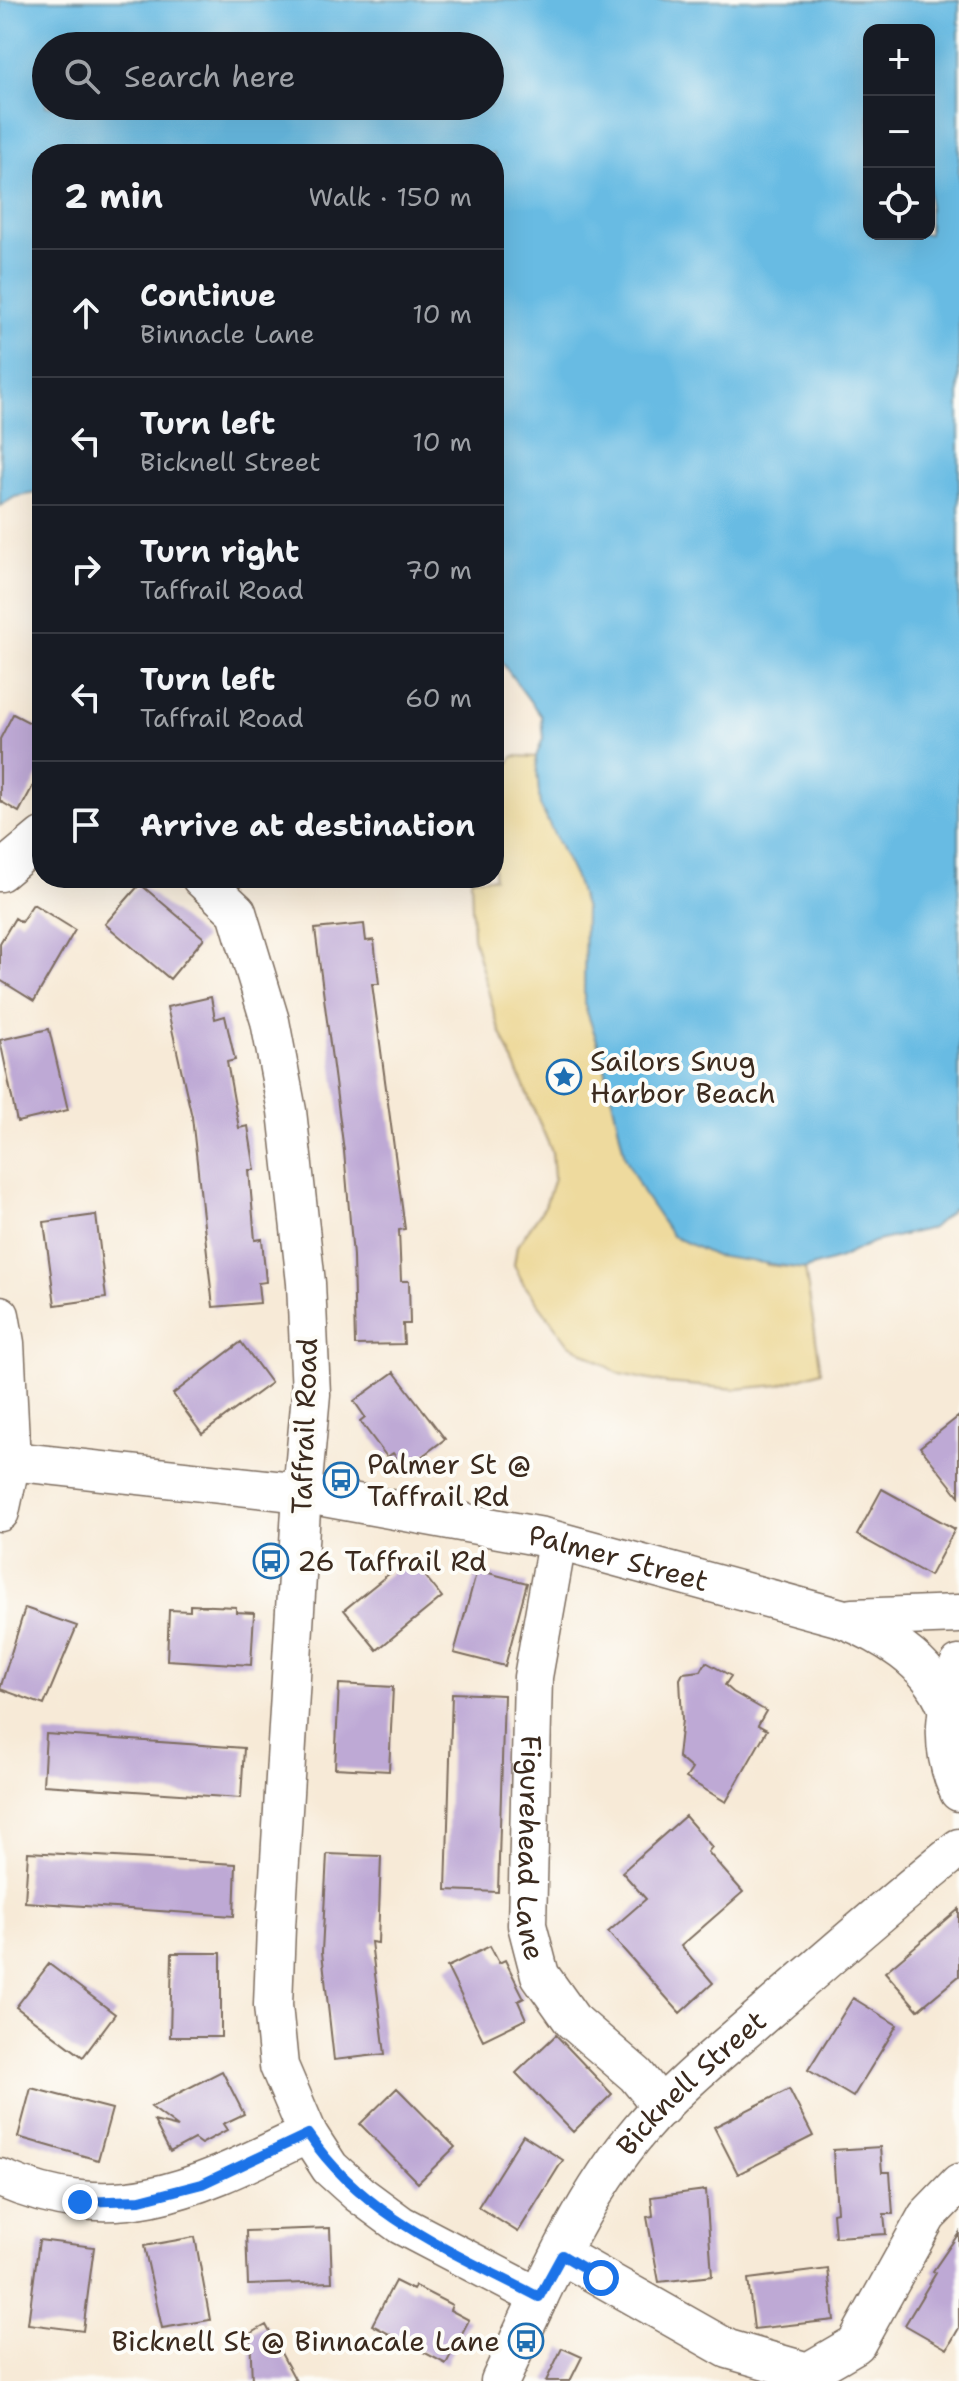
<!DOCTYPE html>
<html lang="en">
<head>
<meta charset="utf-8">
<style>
	body { margin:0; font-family:"Shantell Sans",sans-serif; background:#242831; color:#f1f3f6 }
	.controls { position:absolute; right:24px; top:24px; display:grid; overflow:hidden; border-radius:16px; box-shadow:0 8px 32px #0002 }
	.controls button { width:72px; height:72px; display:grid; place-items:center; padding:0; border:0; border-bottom:2px solid #363941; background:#171b24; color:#f1f3f6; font:40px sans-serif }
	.stop { position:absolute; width:24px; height:24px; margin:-18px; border:6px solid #1a73e8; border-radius:50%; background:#fff }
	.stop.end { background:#1a73e8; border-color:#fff; box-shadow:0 2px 8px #0008 }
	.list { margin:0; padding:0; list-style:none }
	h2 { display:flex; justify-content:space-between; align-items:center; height:104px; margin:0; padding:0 32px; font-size:34px }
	h2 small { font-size:26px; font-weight:400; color:#9ea1a6 }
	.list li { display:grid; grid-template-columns:52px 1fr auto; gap:24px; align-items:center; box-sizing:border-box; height:128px; padding:0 32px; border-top:2px solid #363941 }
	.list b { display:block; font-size:30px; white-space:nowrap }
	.list p { margin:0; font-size:26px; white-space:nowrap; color:#9ea1a6 }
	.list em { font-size:26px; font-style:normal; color:#9ea1a6 }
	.icon { flex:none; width:44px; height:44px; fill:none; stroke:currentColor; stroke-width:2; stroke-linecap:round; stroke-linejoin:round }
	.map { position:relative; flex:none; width:959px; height:2381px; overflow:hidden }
	.search { position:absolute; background:#171b24; box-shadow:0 8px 32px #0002; left:32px; top:32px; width:472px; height:88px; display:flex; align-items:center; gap:20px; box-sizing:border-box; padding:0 28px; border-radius:44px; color:#9ea1a6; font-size:30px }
	.panel { position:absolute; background:#171b24; box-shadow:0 8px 32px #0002; left:32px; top:144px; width:472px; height:744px; border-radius:32px }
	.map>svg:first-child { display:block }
	.sand { fill:#eeda9e; stroke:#94825e; stroke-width:2 }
	.water { fill:#67bbe3; stroke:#517280; stroke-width:2; fill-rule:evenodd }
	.building { fill:#bea9d5 }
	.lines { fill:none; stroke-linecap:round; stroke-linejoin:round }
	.minor-casing { stroke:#7d6d5f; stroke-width:41 }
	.minor { stroke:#fff; stroke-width:38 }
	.route { stroke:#1a73e8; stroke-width:10 }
	.labels { text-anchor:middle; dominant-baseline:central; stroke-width:8; stroke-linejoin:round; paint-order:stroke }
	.poi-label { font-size:28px; fill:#3b2a1e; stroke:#fdfcf7; text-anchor:start }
	.street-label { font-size:28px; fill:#3b2a1e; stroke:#fdfcf7 }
</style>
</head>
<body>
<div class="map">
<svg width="959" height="2381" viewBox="0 0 959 2381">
	<rect width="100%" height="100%" fill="#fdfcf7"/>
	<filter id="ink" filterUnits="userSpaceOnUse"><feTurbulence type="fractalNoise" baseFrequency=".0125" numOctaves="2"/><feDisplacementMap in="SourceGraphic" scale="16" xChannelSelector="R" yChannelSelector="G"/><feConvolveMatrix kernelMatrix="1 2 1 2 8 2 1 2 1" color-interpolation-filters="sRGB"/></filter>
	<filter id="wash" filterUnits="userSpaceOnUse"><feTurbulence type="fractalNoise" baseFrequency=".006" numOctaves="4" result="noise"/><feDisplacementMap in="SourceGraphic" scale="32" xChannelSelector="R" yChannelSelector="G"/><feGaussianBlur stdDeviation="1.8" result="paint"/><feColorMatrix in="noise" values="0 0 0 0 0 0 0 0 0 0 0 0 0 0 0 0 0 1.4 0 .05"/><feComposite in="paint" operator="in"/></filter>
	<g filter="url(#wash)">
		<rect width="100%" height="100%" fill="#f7ead7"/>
		<path class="sand" d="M514 756 536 757 540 805 575 878 585 909 584 1003 603 1058 625 1157 767 1265 805 1269 821 1371 779 1385 736 1389 665 1383 620 1374 568 1343 523 1283 514 1265 517 1246 545 1206 554 1178 552 1152 498 1026 473 937 471 878H494V782Z"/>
		<path class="water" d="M0 0H959V1204L932 1228 873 1242 838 1259 805 1269 715 1256 672 1236 644 1195 625 1157 603 1058 584 1003 585 909 575 878 540 805 536 757 543 738 541 716 494 652V154H42V492L15 497 0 506ZM869 30H929V234H869ZM46 46H490V106H46Z"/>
		<g id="blocks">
			<path class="building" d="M13 714 42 729V769L19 812 0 801V739Z
				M140 884 204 938 170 979 105 924Z
				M33 904 75 930 34 1001 0 980V943L15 918 21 922Z
				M364 924 366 941 374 940 379 984H372L405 1229 399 1230 401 1281H409L410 1324H403L404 1344 355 1345 353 1256 344 1151 315 929Z
				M211 997 215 1019 225 1016 235 1060 227 1062 239 1128 248 1126 255 1170H249L255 1240 262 1239 266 1282 258 1283 260 1303 213 1307 192 1117 167 1007Z
				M49 1029 68 1110 17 1122 0 1040Z
				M96 1215 106 1298 55 1305 44 1222Z
				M241 1342 271 1383 202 1434 173 1394Z
				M394 1372 445 1439 405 1469 393 1453 387 1457 360 1421 365 1417 354 1401Z
				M959 1416V1496L920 1447Z
				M882 1489 955 1529 930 1576 857 1535Z
				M410 1557 442 1597 377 1650 344 1610Z
				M477 1570 527 1583 505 1666 454 1653Z
				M190 1605 236 1607V1612L254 1613 251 1665 167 1660 169 1610 190 1611Z
				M25 1608 77 1626 44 1705 0 1689Z
				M706 1662 731 1676 725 1685 733 1692 766 1711 758 1725 767 1730 726 1802 686 1778 692 1769 678 1757 682 1720 680 1679 683 1673 701 1671Z
				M339 1684 393 1687 389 1771 335 1768Z
				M452 1693 504 1695 498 1892 446 1890Z
				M46 1734 244 1748 241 1798 43 1785Z
				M685 1816 712 1847 708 1852 743 1892 681 1946 713 1983 680 2013 608 1932 646 1899 622 1872Z
				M28 1852 236 1864 234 1916 25 1902Z
				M327 1854 381 1856 378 1943 371 1942 385 2054 334 2060 322 1952Z
				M959 1909V1976L918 2010 885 1972Z
				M490 1946 499 1963 505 1960 524 1998 518 2001 526 2019 483 2040 447 1967Z
				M172 1953H221V2037H170Z
				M49 1964 115 2014 83 2057 16 2007Z
				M853 1998 897 2025 853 2097 808 2070Z
				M556 2035 612 2094 573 2132 516 2073Z
				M222 2071 244 2114 223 2124 227 2130 201 2144 194 2139 170 2152 154 2121 178 2127 151 2107Z
				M31 2088 112 2109 98 2160 18 2137Z
				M397 2088 455 2147 418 2183 360 2124Z
				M789 2089 813 2136 738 2174 714 2127Z
				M523 2135 563 2160 518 2232 478 2207Z
				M880 2147 882 2172H890L893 2214H884L886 2234 835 2237 833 2213 837 2212 833 2150Z
				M706 2190 712 2276 659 2282 647 2217 653 2216 651 2197Z
				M330 2228 332 2282 248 2285 246 2231Z
				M959 2233V2328L947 2349 905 2325 936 2273 933 2271Z
				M195 2237 210 2320 162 2328 144 2246Z
				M39 2240 94 2247 83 2331 28 2324Z
				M828 2269 834 2320 754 2329 748 2279Z
				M395 2281 413 2290 415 2286 452 2305 450 2310 469 2320 446 2364 372 2325Z
				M266 2325 296 2381H252L250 2334Z
				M562 2348 582 2357 570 2381H546Z"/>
		</g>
	</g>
	<g filter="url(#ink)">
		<use href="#blocks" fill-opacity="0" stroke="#7d6d5f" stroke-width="2"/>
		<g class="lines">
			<g class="minor-casing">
				<g id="minor">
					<path d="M0 872 42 837"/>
					<path d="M201 878 237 912 270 1021 287 1111 306 1283 311 1394 302 1493 276 1927 273 2005 279 2066 308 2134 330 2168 359 2194 401 2225 539 2297"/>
					<path d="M0 1315 5 1343 11 1461 0 1512"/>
					<path id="s1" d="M11 1461 302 1493 543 1537 841 1618C883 1635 928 1660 946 1705"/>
					<path id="s2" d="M557 1542 533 1677 527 1925 540 1975 572 2020 636 2075 662 2107"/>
					<path d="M852 1618 959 1614"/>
					<path d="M959 1665C944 1711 939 1747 959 1792"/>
					<path d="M0 2178C120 2230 199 2186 308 2134"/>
					<path d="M562 2255 728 2349 808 2372 856 2344 927 2216 959 2183"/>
					<path id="s3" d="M500 2381C540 2295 579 2201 641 2128 678 2085 723 2050 765 2013 829 1957 893 1901 959 1848"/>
				</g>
			</g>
			<use href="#minor" class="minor"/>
		</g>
	</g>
	<g class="lines" filter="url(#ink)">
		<path class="route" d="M80 2202 140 2200 202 2184 308 2134C364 2217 453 2252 539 2297L562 2255 601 2278"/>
	</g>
	<defs>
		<g id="sight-ring" transform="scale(1.8)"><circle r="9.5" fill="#fdfcf7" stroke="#1f6fb2" stroke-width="1.5"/><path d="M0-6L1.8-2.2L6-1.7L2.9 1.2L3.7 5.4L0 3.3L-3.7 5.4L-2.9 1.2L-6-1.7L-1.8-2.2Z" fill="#1f6fb2"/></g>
		<g id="bus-ring" transform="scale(1.8)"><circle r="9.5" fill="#fdfcf7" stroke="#1f6fb2" stroke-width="1.5"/><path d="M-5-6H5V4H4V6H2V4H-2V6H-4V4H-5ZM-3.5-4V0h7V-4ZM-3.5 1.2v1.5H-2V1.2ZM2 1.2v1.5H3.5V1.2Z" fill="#1f6fb2"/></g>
	</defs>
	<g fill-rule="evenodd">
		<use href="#sight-ring" x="564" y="1077"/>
		<use href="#bus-ring" x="341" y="1480"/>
		<use href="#bus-ring" x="271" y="1561"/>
		<use href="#bus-ring" x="526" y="2341"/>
	</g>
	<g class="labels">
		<g class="poi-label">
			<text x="590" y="1061">Sailors Snug<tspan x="590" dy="32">Harbor Beach</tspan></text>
			<text x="367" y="1464">Palmer St @<tspan x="367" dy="32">Taffrail Rd</tspan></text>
			<text x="297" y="1561">26 Taffrail Rd</text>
			<text x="500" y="2341" text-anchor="end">Bicknell St @ Binnacale Lane</text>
		</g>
		<g class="street-label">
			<text transform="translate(304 1426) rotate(-88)">Taffrail Road</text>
			<text stroke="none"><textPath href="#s1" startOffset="616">Palmer Street</textPath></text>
			<text stroke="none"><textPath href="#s2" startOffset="308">Figurehead Lane</textPath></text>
			<text stroke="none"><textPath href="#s3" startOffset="358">Bicknell Street</textPath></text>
		</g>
	</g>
</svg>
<div class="controls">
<button>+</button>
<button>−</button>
<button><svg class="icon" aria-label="locate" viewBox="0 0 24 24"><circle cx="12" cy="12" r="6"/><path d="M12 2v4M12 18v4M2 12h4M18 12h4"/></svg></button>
</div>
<div class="stop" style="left:601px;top:2278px"></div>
<div class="stop end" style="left:80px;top:2202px"></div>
<div class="search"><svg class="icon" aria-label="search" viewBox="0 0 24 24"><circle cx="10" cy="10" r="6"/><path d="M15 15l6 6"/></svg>Search here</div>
<section class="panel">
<h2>2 min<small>Walk · 150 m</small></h2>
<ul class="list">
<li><svg class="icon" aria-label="ahead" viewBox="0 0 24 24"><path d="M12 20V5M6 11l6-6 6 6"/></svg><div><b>Continue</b><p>Binnacle Lane</p></div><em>10 m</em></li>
<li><svg class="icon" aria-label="left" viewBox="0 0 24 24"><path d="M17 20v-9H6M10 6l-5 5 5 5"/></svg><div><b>Turn left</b><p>Bicknell Street</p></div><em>10 m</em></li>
<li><svg class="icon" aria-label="right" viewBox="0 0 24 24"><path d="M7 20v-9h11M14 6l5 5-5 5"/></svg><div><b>Turn right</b><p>Taffrail Road</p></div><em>70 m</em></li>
<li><svg class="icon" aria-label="left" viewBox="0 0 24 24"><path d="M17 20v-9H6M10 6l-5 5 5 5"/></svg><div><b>Turn left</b><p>Taffrail Road</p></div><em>60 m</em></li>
<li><svg class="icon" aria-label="arrive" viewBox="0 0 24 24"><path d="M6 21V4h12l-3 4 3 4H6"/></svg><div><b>Arrive at destination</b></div></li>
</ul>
</section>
</div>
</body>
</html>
